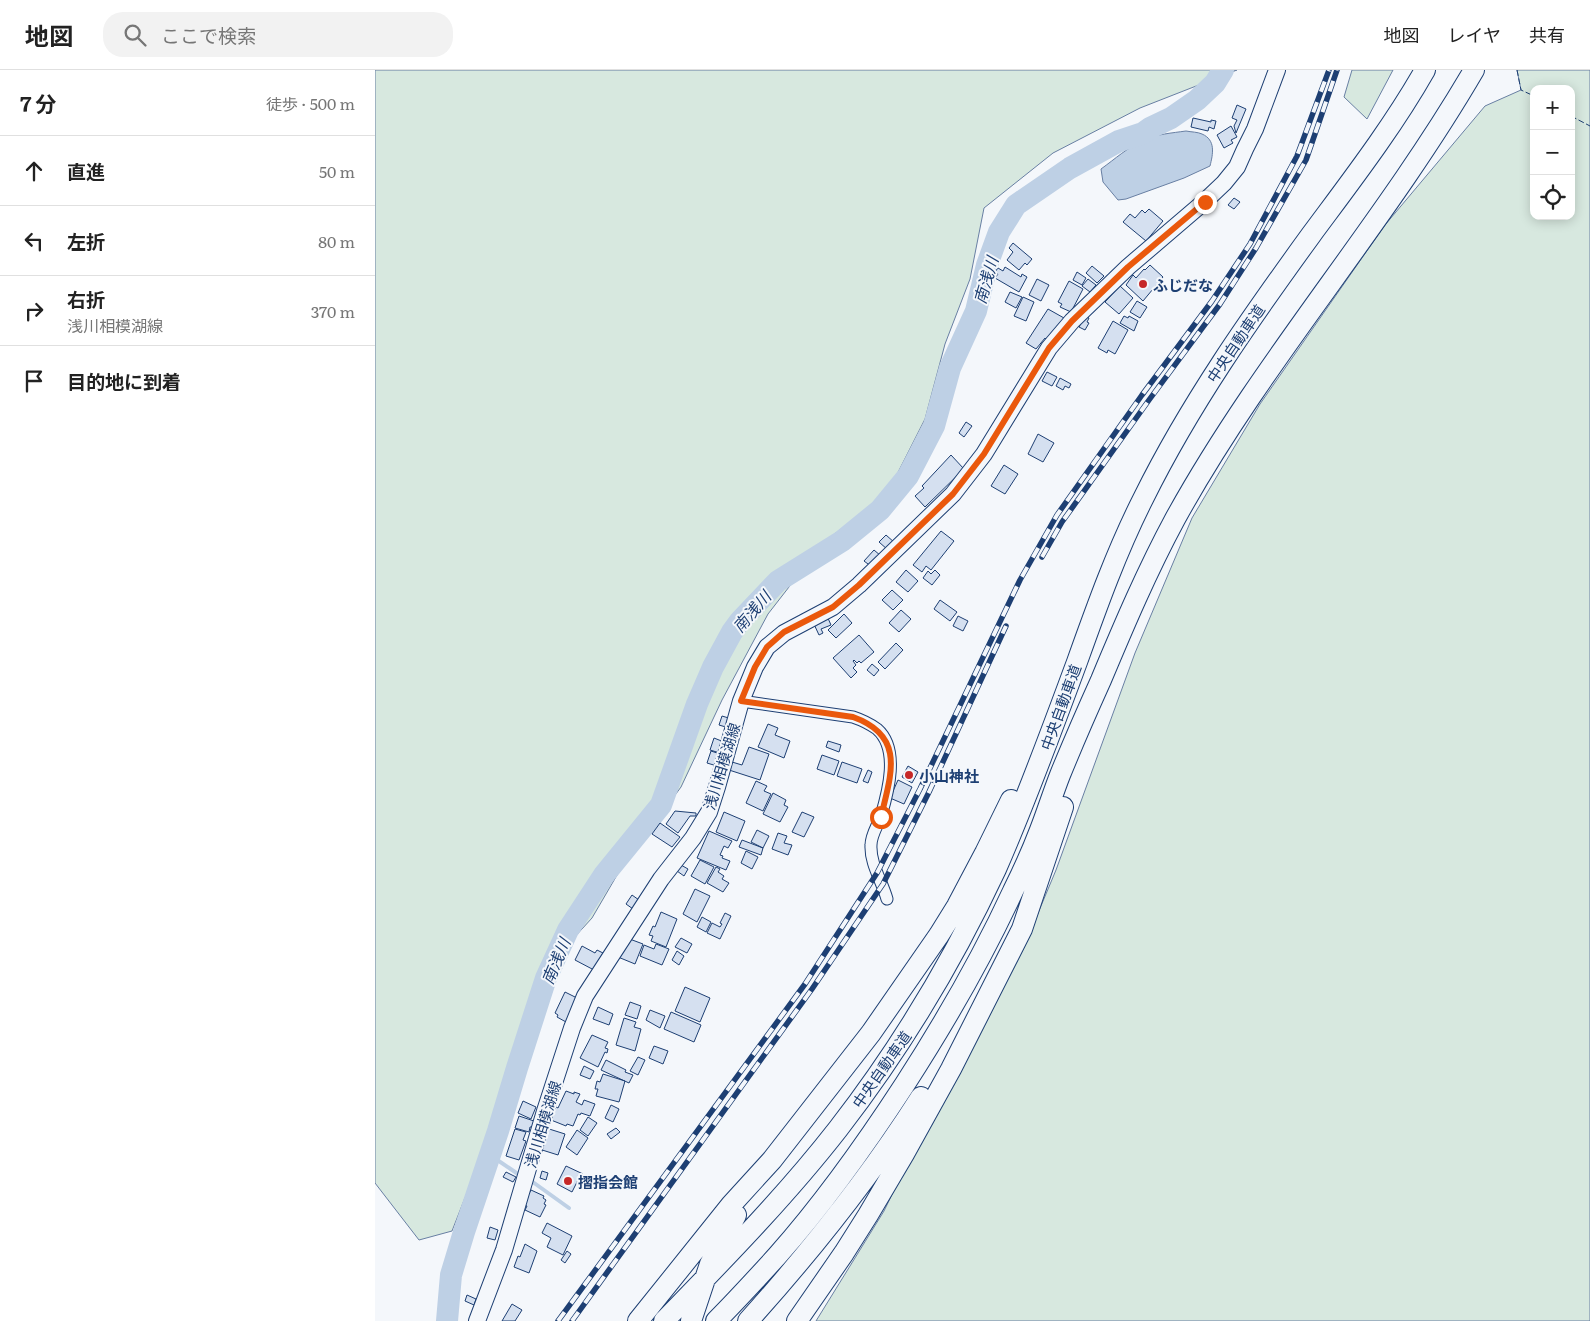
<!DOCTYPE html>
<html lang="ja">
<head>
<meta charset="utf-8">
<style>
	body { margin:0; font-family:Literata,"Noto Sans JP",serif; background:#f2f2f2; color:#222 }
	.controls { position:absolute; right:15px; top:15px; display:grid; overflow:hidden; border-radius:10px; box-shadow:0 2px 12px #0003 }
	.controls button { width:45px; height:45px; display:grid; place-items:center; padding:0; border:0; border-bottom:1px solid #e0e0e0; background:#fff; color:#222; font:25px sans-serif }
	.stop { position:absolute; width:15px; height:15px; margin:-11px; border:4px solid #ea580c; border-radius:50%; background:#fff }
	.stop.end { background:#ea580c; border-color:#fff; box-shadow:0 1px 5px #0008 }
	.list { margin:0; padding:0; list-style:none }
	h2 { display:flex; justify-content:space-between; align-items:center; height:65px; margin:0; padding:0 20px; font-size:21px }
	h2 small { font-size:16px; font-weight:400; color:#767676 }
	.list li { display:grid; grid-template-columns:32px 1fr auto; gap:15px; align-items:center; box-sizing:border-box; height:70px; padding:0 20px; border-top:1px solid #e0e0e0 }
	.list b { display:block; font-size:19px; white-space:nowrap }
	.list p { margin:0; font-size:16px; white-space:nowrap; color:#767676 }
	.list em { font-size:16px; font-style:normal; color:#767676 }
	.icon { flex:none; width:28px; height:28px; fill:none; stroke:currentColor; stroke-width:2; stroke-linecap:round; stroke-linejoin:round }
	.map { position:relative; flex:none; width:1215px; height:1251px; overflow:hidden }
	header { display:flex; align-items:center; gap:30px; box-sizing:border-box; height:70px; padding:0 25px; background:#fff; border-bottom:1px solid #e0e0e0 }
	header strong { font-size:24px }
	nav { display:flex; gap:28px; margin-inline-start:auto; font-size:18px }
	.search { width:350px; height:45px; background:#f2f2f2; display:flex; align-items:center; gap:12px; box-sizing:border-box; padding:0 18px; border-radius:20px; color:#767676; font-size:19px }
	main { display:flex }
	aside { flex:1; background:#fff }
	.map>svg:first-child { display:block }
	.green { fill:#d7e8df; stroke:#687fa3; fill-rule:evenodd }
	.water { fill:#bed0e5; stroke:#687fa3 }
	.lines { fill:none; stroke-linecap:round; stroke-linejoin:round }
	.stream { stroke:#bed0e5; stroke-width:4 }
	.river { stroke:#bed0e5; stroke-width:22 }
	.building { fill:#d5e0f0; stroke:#1d3f73 }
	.minor-casing { stroke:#1d3f73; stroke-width:13 }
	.secondary-casing { stroke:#1d3f73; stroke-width:18 }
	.motorway-casing { stroke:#1d3f73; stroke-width:22 }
	.minor { stroke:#f4f7fb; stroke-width:11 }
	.secondary { stroke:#f4f7fb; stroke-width:16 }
	.motorway { stroke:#f4f7fb; stroke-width:20 }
	.rail-casing { stroke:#1d3f73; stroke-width:5.5 }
	.rail { stroke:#f4f7fb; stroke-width:4; stroke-dasharray:11; stroke-linecap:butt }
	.fence { stroke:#1d3f73; stroke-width:1; stroke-dasharray:6 2.5; stroke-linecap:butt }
	.route { stroke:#ea580c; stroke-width:6 }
	.poi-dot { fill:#c62828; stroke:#f4f7fb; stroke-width:2 }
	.labels { text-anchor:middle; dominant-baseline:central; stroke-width:4; stroke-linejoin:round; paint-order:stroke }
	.poi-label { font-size:15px; font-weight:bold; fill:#1d3f73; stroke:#f4f7fb; text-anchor:start }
	.street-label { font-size:15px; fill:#1d3f73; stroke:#f4f7fb }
	.water-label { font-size:16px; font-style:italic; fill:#1d3f73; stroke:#f4f7fb }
</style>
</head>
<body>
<header>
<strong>地図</strong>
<div class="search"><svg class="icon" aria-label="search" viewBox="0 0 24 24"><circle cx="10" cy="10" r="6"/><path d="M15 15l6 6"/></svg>ここで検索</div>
<nav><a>地図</a><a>レイヤ</a><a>共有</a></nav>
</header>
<main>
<aside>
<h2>7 分<small>徒歩 · 500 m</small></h2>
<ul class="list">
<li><svg class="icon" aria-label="ahead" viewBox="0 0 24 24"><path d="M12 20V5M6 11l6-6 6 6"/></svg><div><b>直進</b></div><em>50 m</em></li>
<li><svg class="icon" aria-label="left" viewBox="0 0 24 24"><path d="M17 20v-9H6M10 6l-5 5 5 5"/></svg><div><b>左折</b></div><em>80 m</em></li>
<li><svg class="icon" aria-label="right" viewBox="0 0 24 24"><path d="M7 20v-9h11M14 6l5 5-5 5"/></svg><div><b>右折</b><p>浅川相模湖線</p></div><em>370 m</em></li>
<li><svg class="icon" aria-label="arrive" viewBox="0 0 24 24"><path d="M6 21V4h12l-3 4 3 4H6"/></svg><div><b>目的地に到着</b></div></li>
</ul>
</aside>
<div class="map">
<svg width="1215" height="1251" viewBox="0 0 1215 1251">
	<rect width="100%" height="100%" fill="#f4f7fb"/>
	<path class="green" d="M0 0H862L765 38 678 83 609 138 595 209 570 274 550 349 512 424 449 472 393 544 347 630 306 717 245 800 217 848 166 904 129 1028 77 1161 44 1170 0 1113Z
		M977 0H1018L992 49 969 27Z
		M1142 0H1215V1251H441L509 1141 568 1019 648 879 681 800 760 583 817 448 885 334 1010 155 1110 36 1146 20ZM1159 19H1196V146H1159Z"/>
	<path class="water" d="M811 61C816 62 823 62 827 64 841 70 838 84 835 96L809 108 751 129 743 130 728 112 726 99C740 89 753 77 769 70 782 64 797 63 811 61Z"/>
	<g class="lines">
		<path class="stream" d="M115 1085 143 1104
			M155 1110 194 1138"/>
		<path class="river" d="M72 1251 76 1205 89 1162 123 1061 142 998 171 908 193 860 229 805 286 735 322 634 338 597 357 562 365 551 403 511 467 471 505 440 533 406 559 356 575 298 601 241 612 195 624 162 641 135 695 98 744 71 768 63 775 58 796 48 822 30 840 13 848 0"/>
	</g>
	<path class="building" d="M862 35 871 39 861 63 859 56 862 50 857 48Z
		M818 48 836 52V50L841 51 839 59 834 57 833 61 816 57Z
		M856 56 862 67 856 70 858 73 849 78 842 65Z
		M859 128 865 132 859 139 853 135Z
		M774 139 788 151 771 171 748 152 755 144 760 148 767 140 770 143Z
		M638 173 657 189 652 195 650 193 644 200 632 190 638 182 634 178Z
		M775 195 788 207 768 231 751 215 758 205 761 208 769 199 770 200Z
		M717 196 729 206 722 213 711 203Z
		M630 197 646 207 647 204 652 207 644 222 620 208 623 204 620 202 623 198 628 201Z
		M702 202 711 208 707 215 698 210Z
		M662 209 674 215 666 231 654 225Z
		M713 209 721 215 715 222 707 216Z
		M694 211 708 219 696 242 685 237 687 234 683 232Z
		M745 216 758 228 744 244 730 232Z
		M635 222 647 227 641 238 630 232Z
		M648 227 659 232 651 251 639 246Z
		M762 231 772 237 765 248 755 242Z
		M673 239 689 248 678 265 672 270 670 268 661 279 651 273Z
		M710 246 714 248 712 252 714 253 710 260 704 257Z
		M749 246 753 248 754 246 763 251 759 261 745 253Z
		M738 251 753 260 740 284 733 280 732 283 723 278Z
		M672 302 682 307 677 316 667 311Z
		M685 308 696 314 694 318 690 316 688 320 681 316Z
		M591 352 597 356 589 367 584 363Z
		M663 364 679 373 668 392 653 384Z
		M576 385 589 399 550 437 540 426 549 418 547 416Z
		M629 395 643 404 630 424 616 416Z
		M566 461 579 471 556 500 551 496 547 502 538 495Z
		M511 465 520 473 513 480 504 472Z
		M499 480 506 486 497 497 489 491Z
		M531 500 543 511 533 522 521 512Z
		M560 500 565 505 557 515 548 508 553 501 556 504Z
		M517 520 528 530 518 540 507 530Z
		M565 530 582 542 575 551 559 539Z
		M526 540 536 549 524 562 514 553Z
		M469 544 477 553 461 568 453 560Z
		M452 546 456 555 446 559 448 563 444 565 438 552Z
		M583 546 593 551 588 561 578 556Z
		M484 565 499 582 486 593 484 591 482 593 479 590 478 591 481 595 478 598 482 602 476 608 458 588Z
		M521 573 528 580 510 599 503 592Z
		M497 594 504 600 499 606 492 600Z
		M347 646 357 649 354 658 344 655Z
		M393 654 403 658 400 665 415 671 409 688 383 677Z
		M339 668 349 672 345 683 335 680Z
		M453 671 466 675 464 682 451 677Z
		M374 677 394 684 385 710 354 700 357 692 367 695Z
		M336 681 345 684 342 696 332 693Z
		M447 685 464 691 459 705 442 699Z
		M467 692 487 699 482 713 462 706Z
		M533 696 543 702 537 713 527 707Z
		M493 700 497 702 493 713 488 711Z
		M523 710 537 717 529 734 515 728Z
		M381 711 392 716 389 721 396 724 388 741 371 733Z
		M398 723 411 730 409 735 413 737 405 752 388 744Z
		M300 741 321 743V746H315L303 763 291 754Z
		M349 742 370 751 362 771 341 762Z
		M427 742 439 747 429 767 417 762Z
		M285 753 305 767 297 777 277 764Z
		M382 760 394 766 388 778 376 772Z
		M334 761 357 771 353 778 349 776 345 785 348 786 347 788 355 791 351 800 322 788Z
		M403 763 412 766 409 773 417 775 413 785 397 779Z
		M367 770 388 778 386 785 364 777Z
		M371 781 383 787 377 799 366 793Z
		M325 790 339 797 330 814 316 806Z
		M306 795 313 799 309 806 302 801Z
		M341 797 345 799 343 802 349 806 347 809 354 813 348 822 332 813Z
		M320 819 335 826 322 852 308 844Z
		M257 825 264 830 258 839 251 834Z
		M286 842 302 849 291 877 276 871 278 866 274 865 278 856 280 857Z
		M350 843 356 846 345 869 332 863 337 853 345 857 347 854 345 853Z
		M327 847 336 852 331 862 322 857Z
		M252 868 268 874 260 894 243 887Z
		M306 868 317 874 312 883 300 877Z
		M281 874 294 879 287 895 265 886 269 875 279 879Z
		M207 876 220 883 222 880 228 883 219 900 200 890Z
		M302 881 309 886 304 895 297 890Z
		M310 917 335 928 325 952 300 941Z
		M190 922 202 928 191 952 182 947 183 945 180 943Z
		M255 932 266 936 262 949 250 945Z
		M223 937 238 944 234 955 218 949Z
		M275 940 290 946 285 958 271 950Z
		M296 942 326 955 319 972 289 959Z
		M249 948 261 952 259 957 266 959 260 981 241 975Z
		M217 965 233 972 230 978 233 979 232 983 230 982 223 997 205 988Z
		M279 976 293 981 288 994 274 988Z
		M263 987 270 990 263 1005 255 1001Z
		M231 990 251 1000 250 1002 258 1005 254 1013 226 1000Z
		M209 996 219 1001 215 1009 205 1005Z
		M228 1004 250 1011 244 1032 221 1026 223 1019H220L222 1011 225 1012Z
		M191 1021 199 1024V1022L205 1024 201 1032 207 1035 209 1030 220 1034 215 1046 206 1043 205 1045 203 1044 198 1056 192 1054 191 1056 176 1050 181 1037 183 1038Z
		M148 1031 161 1037 156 1049 143 1043Z
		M236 1035 244 1039 238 1052 230 1048Z
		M144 1046 159 1051 157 1057H155L154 1062 140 1058Z
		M213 1047 222 1053 213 1066 205 1060Z
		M171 1058 190 1064 183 1085 164 1079Z
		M241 1058 245 1062 236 1069 232 1064Z
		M140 1059 151 1062 148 1070 151 1071 144 1090 131 1086Z
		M202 1060 213 1068 202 1085 191 1077Z
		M191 1096 208 1104 206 1107 205 1106 197 1122 182 1114Z
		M167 1101 173 1103 171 1110 165 1108Z
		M131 1102 141 1107 138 1112 128 1107Z
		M156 1120 169 1126 168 1128 171 1130 169 1134 171 1135 165 1147 150 1140 152 1136 147 1134 151 1129Z
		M172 1153 197 1166 188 1185 172 1177 176 1168 167 1163Z
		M115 1157 123 1160 120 1170 112 1168Z
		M150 1174 162 1181 154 1203 139 1197 143 1186 145 1187Z
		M192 1181 196 1184 190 1193 186 1190Z
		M92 1225 101 1229 99 1235 90 1231Z
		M137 1234 147 1240 140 1251H127Z"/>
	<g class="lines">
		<g class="minor-casing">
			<path id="minor" d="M366 631 478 647C487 650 495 654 502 659 525 679 513 722 506 746 503 755 496 765 496 775 495 794 507 811 512 829"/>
		</g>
		<g class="secondary-casing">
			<path id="secondary" d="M102 1251 129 1180 170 1041 197 958 210 926 286 809 318 768 334 742 342 717 366 631 380 597 392 577 409 563 458 537 484 515 578 424 609 384 674 278 697 251 753 197 829 132 849 113 862 97 870 79 880 59 902 0"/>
		</g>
		<g class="motorway-casing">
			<path id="motorway" d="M263 1251 356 1135 397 1090 496 963 564 865 582 836 610 783 636 730
				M289 1251C349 1189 410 1127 463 1059 525 979 578 891 621 799 651 731 676 662 702 592 722 536 742 480 769 427 815 334 875 249 936 165 976 111 1017 58 1050 0
				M316 1251 335 1194 361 1145
				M341 1251C362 1230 382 1208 402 1186 449 1133 491 1074 530 1014 570 952 607 888 638 821 648 801 657 781 665 760 672 742 678 723 685 705 698 673 712 641 726 610 749 555 772 501 800 449 887 291 1008 156 1099 0
				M373 1251C436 1181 495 1107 546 1027
				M422 1251 469 1183 493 1145 529 1084 576 999 647 859 688 737"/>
		</g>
		<use href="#minor" class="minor"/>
		<use href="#secondary" class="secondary"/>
		<use href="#motorway" class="motorway"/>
		<g class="rail-casing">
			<path id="rail" d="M667 487 687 452 774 330 845 234 881 178 931 90 962 0
				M183 1251 430 914 502 803 545 719 645 510 682 445 767 325 837 231 875 174 922 86 954 0
				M197 1251 437 919 508 814 554 722 631 556"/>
		</g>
		<use href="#rail" class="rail"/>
		<path class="fence" d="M1142 0 1146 20 1159 26
			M1196 46 1215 56"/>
	</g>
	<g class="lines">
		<path class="route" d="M506 747C516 704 531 666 478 647L366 631 380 597 392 577 409 562 458 537 484 515 578 424 609 384 674 278 697 251 753 197 830 132"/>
	</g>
	<g class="poi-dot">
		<circle cx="768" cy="214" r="5"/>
		<circle cx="534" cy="705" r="5"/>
		<circle cx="193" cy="1111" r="5"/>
	</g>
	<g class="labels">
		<g class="poi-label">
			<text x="778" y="214">ふじだな</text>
			<text x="544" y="705">小山神社</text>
			<text x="203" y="1111">摺指会館</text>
		</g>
		<g class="street-label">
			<text transform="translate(860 273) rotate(-56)">中央自動車道</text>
			<text transform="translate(685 637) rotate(-70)">中央自動車道</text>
			<text transform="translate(346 696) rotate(-73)">浅川相模湖線</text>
			<text transform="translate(506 999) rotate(-55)">中央自動車道</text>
			<text transform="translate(167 1054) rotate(-73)">浅川相模湖線</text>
		</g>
		<g class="water-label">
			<text transform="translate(610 210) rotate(-74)">南浅川</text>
			<text transform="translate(376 541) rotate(-49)">南浅川</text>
			<text transform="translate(180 891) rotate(-67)">南浅川</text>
		</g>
	</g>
</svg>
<div class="controls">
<button>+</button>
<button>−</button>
<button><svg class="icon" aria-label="locate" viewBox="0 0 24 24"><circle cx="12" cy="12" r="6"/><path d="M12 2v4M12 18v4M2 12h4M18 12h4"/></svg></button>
</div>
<div class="stop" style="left:506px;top:747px"></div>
<div class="stop end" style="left:830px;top:132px"></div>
</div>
</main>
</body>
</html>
